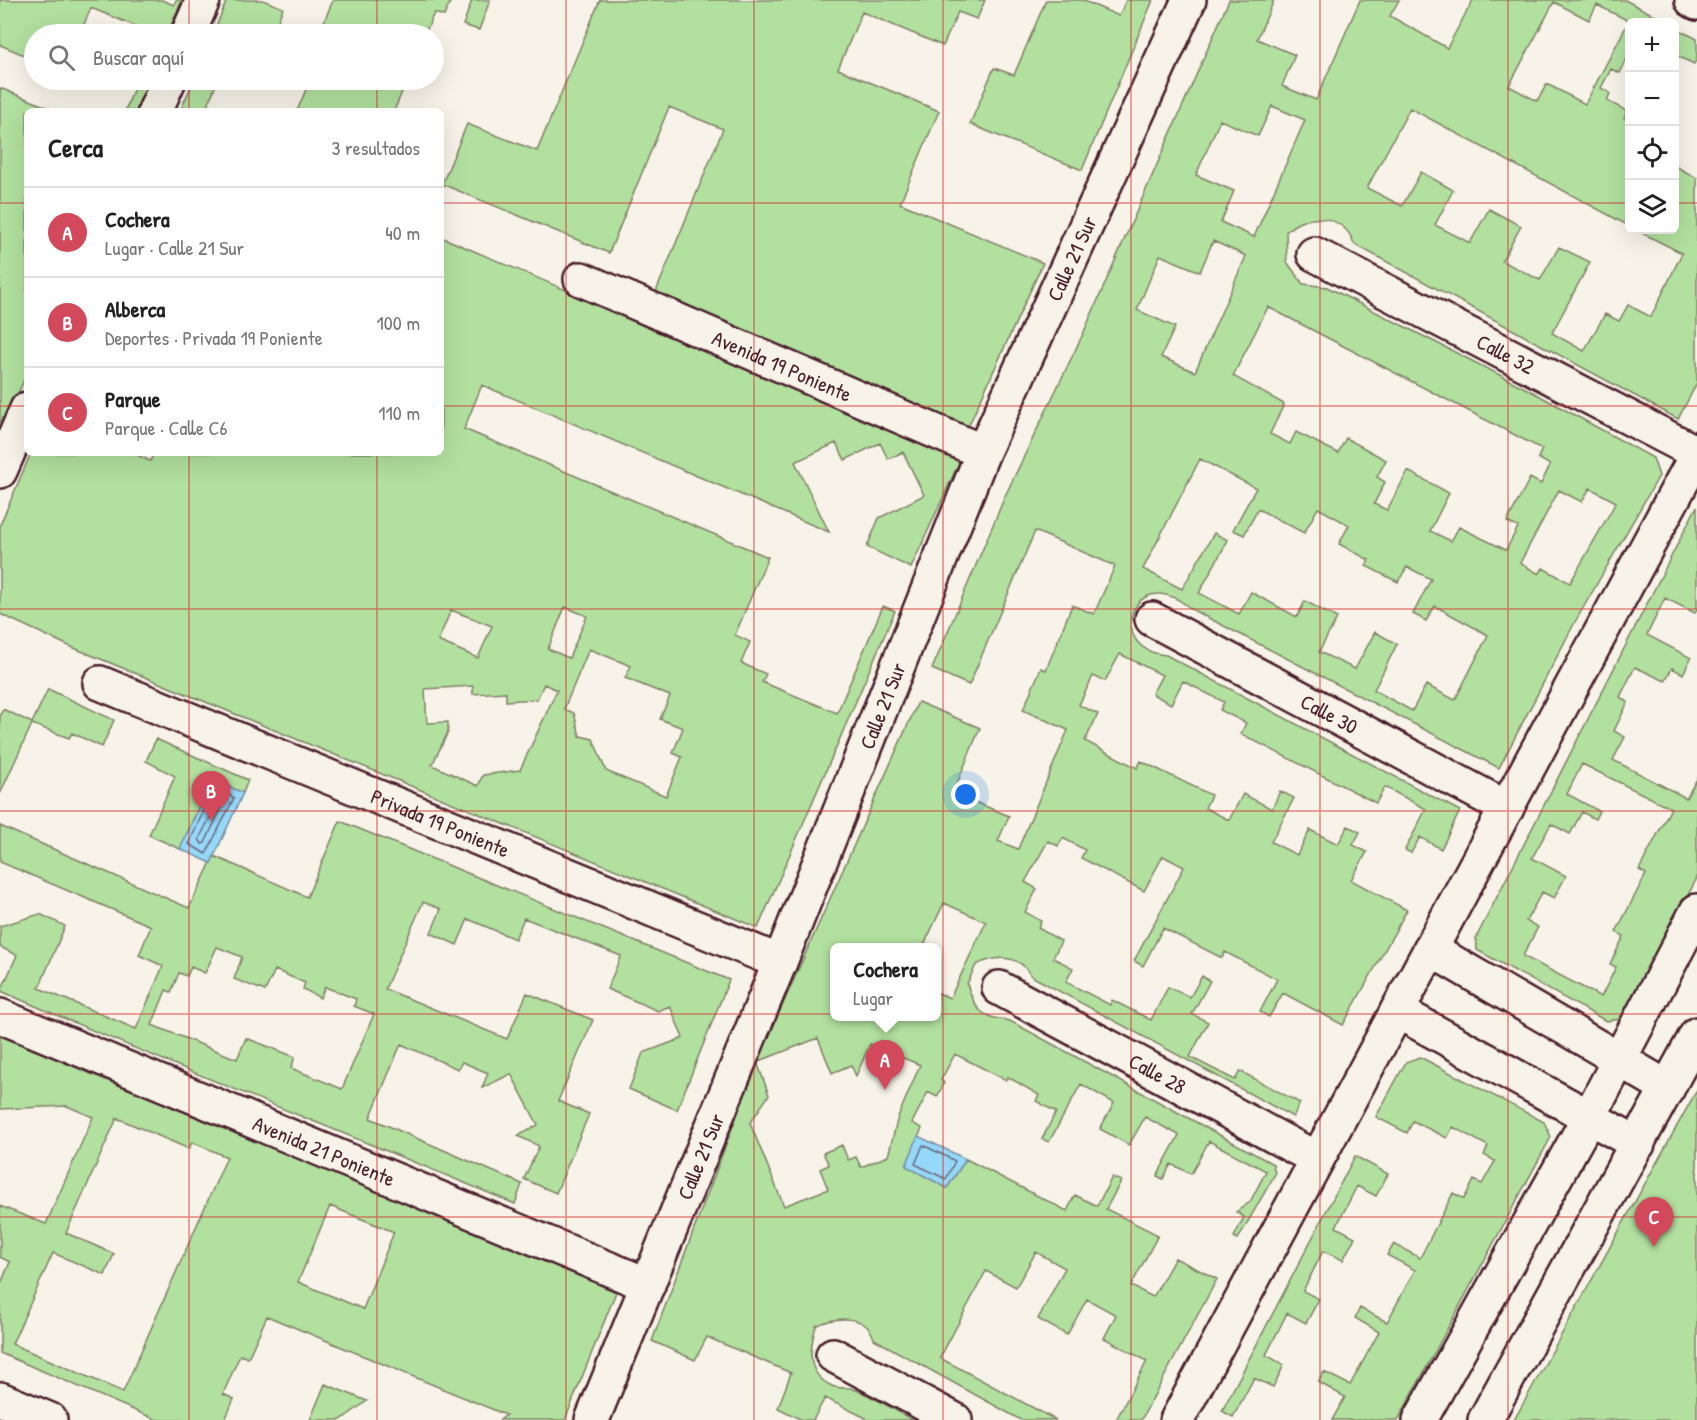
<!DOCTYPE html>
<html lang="es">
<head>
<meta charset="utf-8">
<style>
	body { margin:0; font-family:"Patrick Hand",sans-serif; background:#f6f6f6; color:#222 }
	.controls { position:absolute; right:18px; top:18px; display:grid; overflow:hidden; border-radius:9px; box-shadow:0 6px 24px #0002 }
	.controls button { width:54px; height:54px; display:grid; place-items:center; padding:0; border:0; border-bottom:2px solid #e0e0e0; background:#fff; color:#222; font:30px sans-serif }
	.you { position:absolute; left:966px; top:795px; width:21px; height:21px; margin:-15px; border:4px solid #fff; border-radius:50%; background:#1a73e8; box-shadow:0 0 0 9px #1a73e833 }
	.badge { display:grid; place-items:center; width:39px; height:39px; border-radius:50%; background:#d1495b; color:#fff; font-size:20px; font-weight:700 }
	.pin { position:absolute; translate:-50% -50px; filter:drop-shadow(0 2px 3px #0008) }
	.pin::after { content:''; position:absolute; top:32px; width:21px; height:18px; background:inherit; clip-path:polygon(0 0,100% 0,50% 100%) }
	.popup { position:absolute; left:830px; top:943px; width:111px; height:78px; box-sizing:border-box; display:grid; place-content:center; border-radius:9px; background:#fff; filter:drop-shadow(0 2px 4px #0005); font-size:20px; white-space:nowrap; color:#767676 }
	.popup b { font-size:22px; color:#222 }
	.popup::after { content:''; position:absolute; left:50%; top:100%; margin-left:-12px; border:12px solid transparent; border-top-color:#fff }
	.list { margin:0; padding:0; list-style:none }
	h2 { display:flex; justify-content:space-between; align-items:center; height:78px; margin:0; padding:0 24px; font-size:26px }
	h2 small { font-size:20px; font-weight:400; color:#767676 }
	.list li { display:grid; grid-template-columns:39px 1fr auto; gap:18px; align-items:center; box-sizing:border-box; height:90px; padding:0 24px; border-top:2px solid #e0e0e0 }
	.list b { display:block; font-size:22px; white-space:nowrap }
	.list p { margin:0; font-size:20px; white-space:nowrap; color:#767676 }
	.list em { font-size:20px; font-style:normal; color:#767676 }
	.icon { flex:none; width:33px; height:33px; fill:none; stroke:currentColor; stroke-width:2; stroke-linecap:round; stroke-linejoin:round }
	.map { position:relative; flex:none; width:1697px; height:1420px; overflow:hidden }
	.search { position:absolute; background:#fff; box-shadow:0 6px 24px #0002; left:24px; top:24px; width:420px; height:66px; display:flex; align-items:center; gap:15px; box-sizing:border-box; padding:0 21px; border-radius:33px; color:#767676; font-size:22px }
	.panel { position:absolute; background:#fff; box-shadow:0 6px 24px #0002; left:24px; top:108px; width:420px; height:348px; border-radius:9px }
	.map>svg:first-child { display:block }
	.green { fill:#b2e09f; stroke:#7e8065; stroke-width:1.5; fill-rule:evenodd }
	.water { fill:#96d8f8; stroke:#788ea6; stroke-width:1.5 }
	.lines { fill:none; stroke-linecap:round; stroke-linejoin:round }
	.shore { stroke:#68697d; stroke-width:1.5 }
	.minor-casing { stroke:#4a1f2b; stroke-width:38 }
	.minor { stroke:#f7f3e8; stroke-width:33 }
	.grid { fill:none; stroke:#d62828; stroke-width:1.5; stroke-opacity:0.55 }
	.labels { text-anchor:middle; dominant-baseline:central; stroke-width:4.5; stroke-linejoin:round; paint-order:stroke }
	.street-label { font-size:21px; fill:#4a1f2b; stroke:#f7f3e8 }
</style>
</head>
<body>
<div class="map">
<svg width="1697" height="1420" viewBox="0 0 1697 1420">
	<rect width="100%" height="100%" fill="#f7f3e8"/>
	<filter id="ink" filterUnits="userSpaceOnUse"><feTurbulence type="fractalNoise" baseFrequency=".0167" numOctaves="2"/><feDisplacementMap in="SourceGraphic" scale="12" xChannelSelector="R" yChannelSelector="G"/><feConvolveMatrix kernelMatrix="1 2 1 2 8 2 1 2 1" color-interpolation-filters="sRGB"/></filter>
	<g filter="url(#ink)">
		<path class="green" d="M0 0H162L174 5 176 0H182L167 34H155L91 8 80 34H34V59L0 45Z
			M227 0H263L283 8 274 31 282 34H213Z
			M333 0H451L444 16 434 13 425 34H319Z
			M472 0H490L479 30 463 25Z
			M600 0H985L977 19 958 12 943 46 862 12 838 69 939 111 900 203 1043 263 968 427 655 294 723 129 669 107 609 253 442 184 467 124 537 151Z
			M1046 0H1082L1119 16 1126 0H1153L1082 170 970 124 994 68 1014 75Z
			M1229 0H1274L1257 39 1295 55 1282 86 1316 100 1360 0H1399L1390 16 1447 48 1473 0H1625L1667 22H1630L1629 54 1620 73 1611 69 1601 88 1610 93 1607 101 1627 111 1624 118 1629 121V226L1410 108 1367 188 1402 206 1421 172 1453 190 1435 225 1470 243 1489 209 1521 226 1502 261 1540 280 1559 247 1590 262 1552 333 1584 351 1605 314 1619 321 1628 305 1651 317 1682 253 1636 230H1674L1675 166 1697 178V383L1678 419 1354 244C1345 214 1306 211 1286 232L1287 262 1303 284 1327 287 1529 390 1653 458 1659 476 1575 622 1499 768 1191 609C1133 559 1103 650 1166 655L1460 811 1441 849 1420 837 1411 853 1405 850 1426 809 1385 787 1376 803 1241 734 1246 723 1220 710 1224 702 1183 681 1171 704 1152 694 1162 675 1120 654 1105 681 1093 676 1079 705 1098 714 1085 741 1137 768 1141 761 1211 795 1205 808 1229 820 1243 794 1272 809 1280 791 1294 798 1271 842 1297 855 1310 830 1338 844 1348 826 1360 832 1353 845 1367 852 1351 880 1407 910 1343 1025 1283 993 1269 1017 1260 1012 1277 979 1225 952 1222 958 1163 928 1143 966 1134 961 1184 867 1163 856 1144 891 1081 858 1085 850 1063 838 1058 846 1048 841 1025 882 1037 889 1025 912 1041 921 1038 928 1061 941 1053 958 1073 968 1066 982 1110 1005 1112 1000 1151 1020 1168 987 1190 997 1202 976 1210 981 1192 1014 1208 1022 1190 1057 1235 1080 1240 1071 1300 1103 1293 1117 1031 976C1019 954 997 955 976 965L967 984C976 1013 981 1016 1010 1021L1273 1164 1275 1174 1238 1239 1234 1237 1244 1217 1236 1212 1250 1202 1266 1171 1209 1141 1191 1174 1171 1164 1163 1179 1157 1176 1179 1135 1145 1117 1129 1145 1100 1129 1114 1103 1081 1084 1049 1142 1042 1139 1056 1112 1036 1101 1039 1095 1008 1077 1006 1080 955 1054 941 1080 944 1083 937 1097 928 1092 912 1123 922 1128 906 1166 947 1188 966 1159 1067 1211 1075 1195 1097 1206 1112 1177 1121 1181 1106 1209 1158 1235 1131 1286 1153 1297 1175 1258 1217 1279 1141 1420H1116L1147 1361 1104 1338 1116 1315 1087 1299 1067 1335 1038 1319 1065 1268 1036 1252 1016 1287 986 1271 940 1358 1056 1420H1021L874 1339C867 1313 834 1317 816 1326 809 1350 806 1374 832 1386 838 1389 844 1387 850 1388 871 1394 893 1410 913 1420H866V1418L825 1398 813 1420H802L778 1408 791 1373 707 1337 695 1360 652 1341 757 1062 918 702 980 728 953 793 1009 816 998 841 1018 849 1068 730 1023 710 1041 668 1046 670 1072 605 1094 614 1115 566 1035 531 969 685 932 669 1006 494 1083 334ZM1554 2 1589 20 1597 5 1629 21 1585 104 1547 84 1537 101 1509 86ZM1272 106 1305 120 1254 237 1221 222 1234 191 1196 175 1220 120 1258 136ZM1213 241 1246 256 1195 372 1161 357 1175 327 1137 310 1160 255 1200 272ZM1268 307 1542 449 1538 458 1550 465 1541 484 1530 478 1507 522 1518 527 1506 550 1459 527 1451 541 1430 531 1449 493 1408 471 1387 510 1374 504 1385 482 1377 477 1386 460 1346 438 1338 453 1296 432 1290 444 1270 434 1284 404 1233 376ZM1200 459 1256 488 1233 530 1244 535 1258 509 1304 533 1318 508 1349 525 1339 544 1369 560 1366 566 1398 582 1407 567 1431 579 1413 614 1426 621 1435 606 1488 635 1455 700 1426 685 1412 711 1374 690 1397 644 1375 632 1355 669 1319 652 1337 618 1305 601 1297 617 1251 592 1239 614 1199 593 1228 540 1214 533 1182 589 1143 569ZM1590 488 1616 502 1570 583 1543 568 1539 574 1520 563 1559 490 1582 502ZM944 903 986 922 950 998 936 992V1016H834V948L923 947ZM818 1038 832 1073 851 1065 856 1076 870 1044 920 1065 898 1117 888 1156 861 1167 856 1157 848 1160 842 1145 823 1153 829 1165 820 1169 828 1189 784 1206 750 1123 769 1095 757 1062Z
			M1674 27 1697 39V58L1694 64 1675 55Z
			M137 80H150L137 111H125Z
			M194 80H218L205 111H180Z
			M310 80H407L394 111H297Z
			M0 88 57 111H27V373L0 436Z
			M441 237 961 458 911 568 867 547 879 518 924 495 903 452 888 459 880 443 845 460 836 443 795 462 829 532 482 385 464 429 768 557 735 635 750 642 741 663 766 674 762 682 837 713 883 606 895 611 758 928 69 646 0 614V525L31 453H133L150 461 154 453H441ZM565 607 587 616 569 658 548 649ZM451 610 492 626 478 658 438 641ZM589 649 631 666 625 678 670 696 660 719 683 728 673 753 682 757 666 796 606 771 593 739 580 736 574 713 564 709ZM544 684 557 690 520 770 483 775 478 786 432 765 448 732V722L427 723 425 689 473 686V694L506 692V701L537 699Z
			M1697 506V609L1695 613 1665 598 1647 635 1691 658 1683 674 1672 668 1665 681 1635 667 1620 697 1628 702 1614 731 1625 737 1613 760 1686 798 1697 779V878L1622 1019 1606 1021 1477 950 1476 938ZM1582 764 1671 808 1639 870 1646 874 1616 932 1624 936 1610 964 1616 967 1601 997 1523 956 1538 927 1526 921 1542 892 1554 898 1566 876 1532 858 1551 824 1570 834 1582 812 1595 819 1599 811 1567 794Z
			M48 689 114 720 102 747 72 733 69 738 32 724 0 794V715L3 709 32 723Z
			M156 739 248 780 243 793 211 779 180 849 149 835 175 776 146 761Z
			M340 821 729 980 677 1110 629 1089 643 1053 683 1038 670 1006 658 1011 607 989 621 956 524 918 515 939 468 919 457 945 431 933 441 909 423 902 385 989 507 1039 527 993 593 1020 558 1101 589 1114 556 1193 524 1179 539 1146 518 1136 538 1125 511 1074 482 1088 488 1073 462 1062 458 1069 401 1044 370 1118 522 1184 515 1204C344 1132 171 1066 1 991L17 955 0 947V926L40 914 65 926 39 988 136 1029 163 966 139 955 151 926 0 862V826L189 908 214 856 307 897ZM217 947 242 957 234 979 265 991 275 970 305 983 303 989 320 998 325 987 356 999 354 1006 374 1014 342 1089 291 1068 295 1057 246 1038 237 1059 152 1025 166 990 171 992 179 973 187 976 191 967 205 973Z
			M0 1024 616 1292 565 1420H500L506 1415 267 1316 248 1358 240 1355 223 1394 234 1399 225 1420H157L0 1353V1286L10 1262 0 1257V1206L46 1224 93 1117 67 1106 0 1109ZM117 1118 189 1149 192 1142 227 1157 123 1392 12 1344 53 1253 105 1275 114 1254 66 1233ZM330 1206 394 1232 363 1309 298 1282Z
			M1420 1057 1544 1122 1551 1137 1398 1420H1332L1345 1397 1318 1382 1324 1372 1350 1385 1379 1332 1355 1318 1360 1308 1387 1322 1415 1270 1387 1255 1394 1244 1420 1258 1453 1193 1464 1199 1474 1180 1482 1184 1495 1161 1484 1155 1488 1146 1453 1127 1447 1138 1413 1121 1407 1133 1376 1117 1406 1062Z
			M1697 1090V1420H1514L1523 1404Z
			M1355 1156 1388 1174 1376 1196 1357 1186 1336 1227 1355 1237 1343 1260 1323 1251 1303 1291 1319 1299 1306 1323 1287 1313 1266 1355 1284 1365 1273 1387 1254 1378 1233 1417 1222 1411Z
			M325 1384 367 1401 341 1420H310Z"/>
		<path class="water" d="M212 779 243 793 211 863 180 849Z
			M918 1136 966 1159 947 1188 906 1166Z"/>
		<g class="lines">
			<path class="shore" d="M217 788 234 798 206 854 189 844 213 789Z
				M220 798 224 802 205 843 202 844 199 839Z
				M923 1145 955 1161 946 1179 915 1164Z"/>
			<g class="minor-casing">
				<g id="minor">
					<path d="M1692 0 1697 3"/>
					<path d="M188 34 203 0"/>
					<path d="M155 111 169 80"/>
					<path id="s1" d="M1314 254 1697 453"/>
					<path id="s2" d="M581 279 983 452"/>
					<path d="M0 471 27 409"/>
					<path id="s3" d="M1152 619 1507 808"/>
					<path id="s4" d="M100 683 780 962"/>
					<path d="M1430 949 1668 1088"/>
					<path id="s5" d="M999 988 1317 1159"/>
					<path d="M1397 1011 1638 1144"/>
					<path id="s6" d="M0 1016 648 1285"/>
					<path d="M833 1355 955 1420"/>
					<path d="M0 1399 50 1420"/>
					<path id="s7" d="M592 1420 780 962 983 452 1189 0"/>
					<path d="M1177 1420 1697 454"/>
					<path d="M1420 1420 1589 1117 1697 911"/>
					<path d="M1485 1420 1697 1034"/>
				</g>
			</g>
			<use href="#minor" class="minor"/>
		</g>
	</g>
	<path class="grid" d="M189 0V34M377 0V34M566 0V1420M754 0V1420M943 0V1420M1131 0V1420M1320 0V1420M1508 0V1420M189 80V111M377 80V111M0 203H27M441 203H1630M1674 203H1697M0 406H27M441 406H1697M189 453V1420M377 453V1420M0 609H1697M0 811H1697M0 1014H1697M0 1217H1697"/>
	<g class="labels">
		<g class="street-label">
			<text stroke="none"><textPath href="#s7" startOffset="1257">Calle 21 Sur</textPath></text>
			<text stroke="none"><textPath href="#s1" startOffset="216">Calle 32</textPath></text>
			<text stroke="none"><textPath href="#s2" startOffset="219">Avenida 19 Poniente</textPath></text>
			<text stroke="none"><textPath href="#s7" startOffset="771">Calle 21 Sur</textPath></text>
			<text stroke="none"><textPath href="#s3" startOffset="201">Calle 30</textPath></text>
			<text stroke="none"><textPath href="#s4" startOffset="368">Privada 19 Poniente</textPath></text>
			<text stroke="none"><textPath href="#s5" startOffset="180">Calle 28</textPath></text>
			<text stroke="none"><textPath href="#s6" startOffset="351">Avenida 21 Poniente</textPath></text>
			<text stroke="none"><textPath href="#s7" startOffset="285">Calle 21 Sur</textPath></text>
		</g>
	</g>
</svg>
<div class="controls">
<button>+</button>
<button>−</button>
<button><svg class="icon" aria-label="locate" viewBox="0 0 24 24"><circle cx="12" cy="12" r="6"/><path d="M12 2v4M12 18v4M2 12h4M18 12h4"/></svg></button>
<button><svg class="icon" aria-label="layers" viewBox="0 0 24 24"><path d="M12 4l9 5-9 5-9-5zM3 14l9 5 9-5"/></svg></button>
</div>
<div class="you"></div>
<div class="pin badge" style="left:885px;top:1090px">A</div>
<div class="popup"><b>Cochera</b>Lugar</div>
<div class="pin badge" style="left:211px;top:821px">B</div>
<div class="pin badge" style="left:1654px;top:1247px">C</div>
<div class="search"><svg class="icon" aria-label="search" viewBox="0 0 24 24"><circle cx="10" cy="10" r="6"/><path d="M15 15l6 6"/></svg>Buscar aquí</div>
<section class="panel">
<h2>Cerca<small>3 resultados</small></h2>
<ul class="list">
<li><span class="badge">A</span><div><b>Cochera</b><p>Lugar · Calle 21 Sur</p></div><em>40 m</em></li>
<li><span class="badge">B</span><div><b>Alberca</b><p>Deportes · Privada 19 Poniente</p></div><em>100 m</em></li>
<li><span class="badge">C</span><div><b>Parque</b><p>Parque · Calle C6</p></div><em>110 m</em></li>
</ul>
</section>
</div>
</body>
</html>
